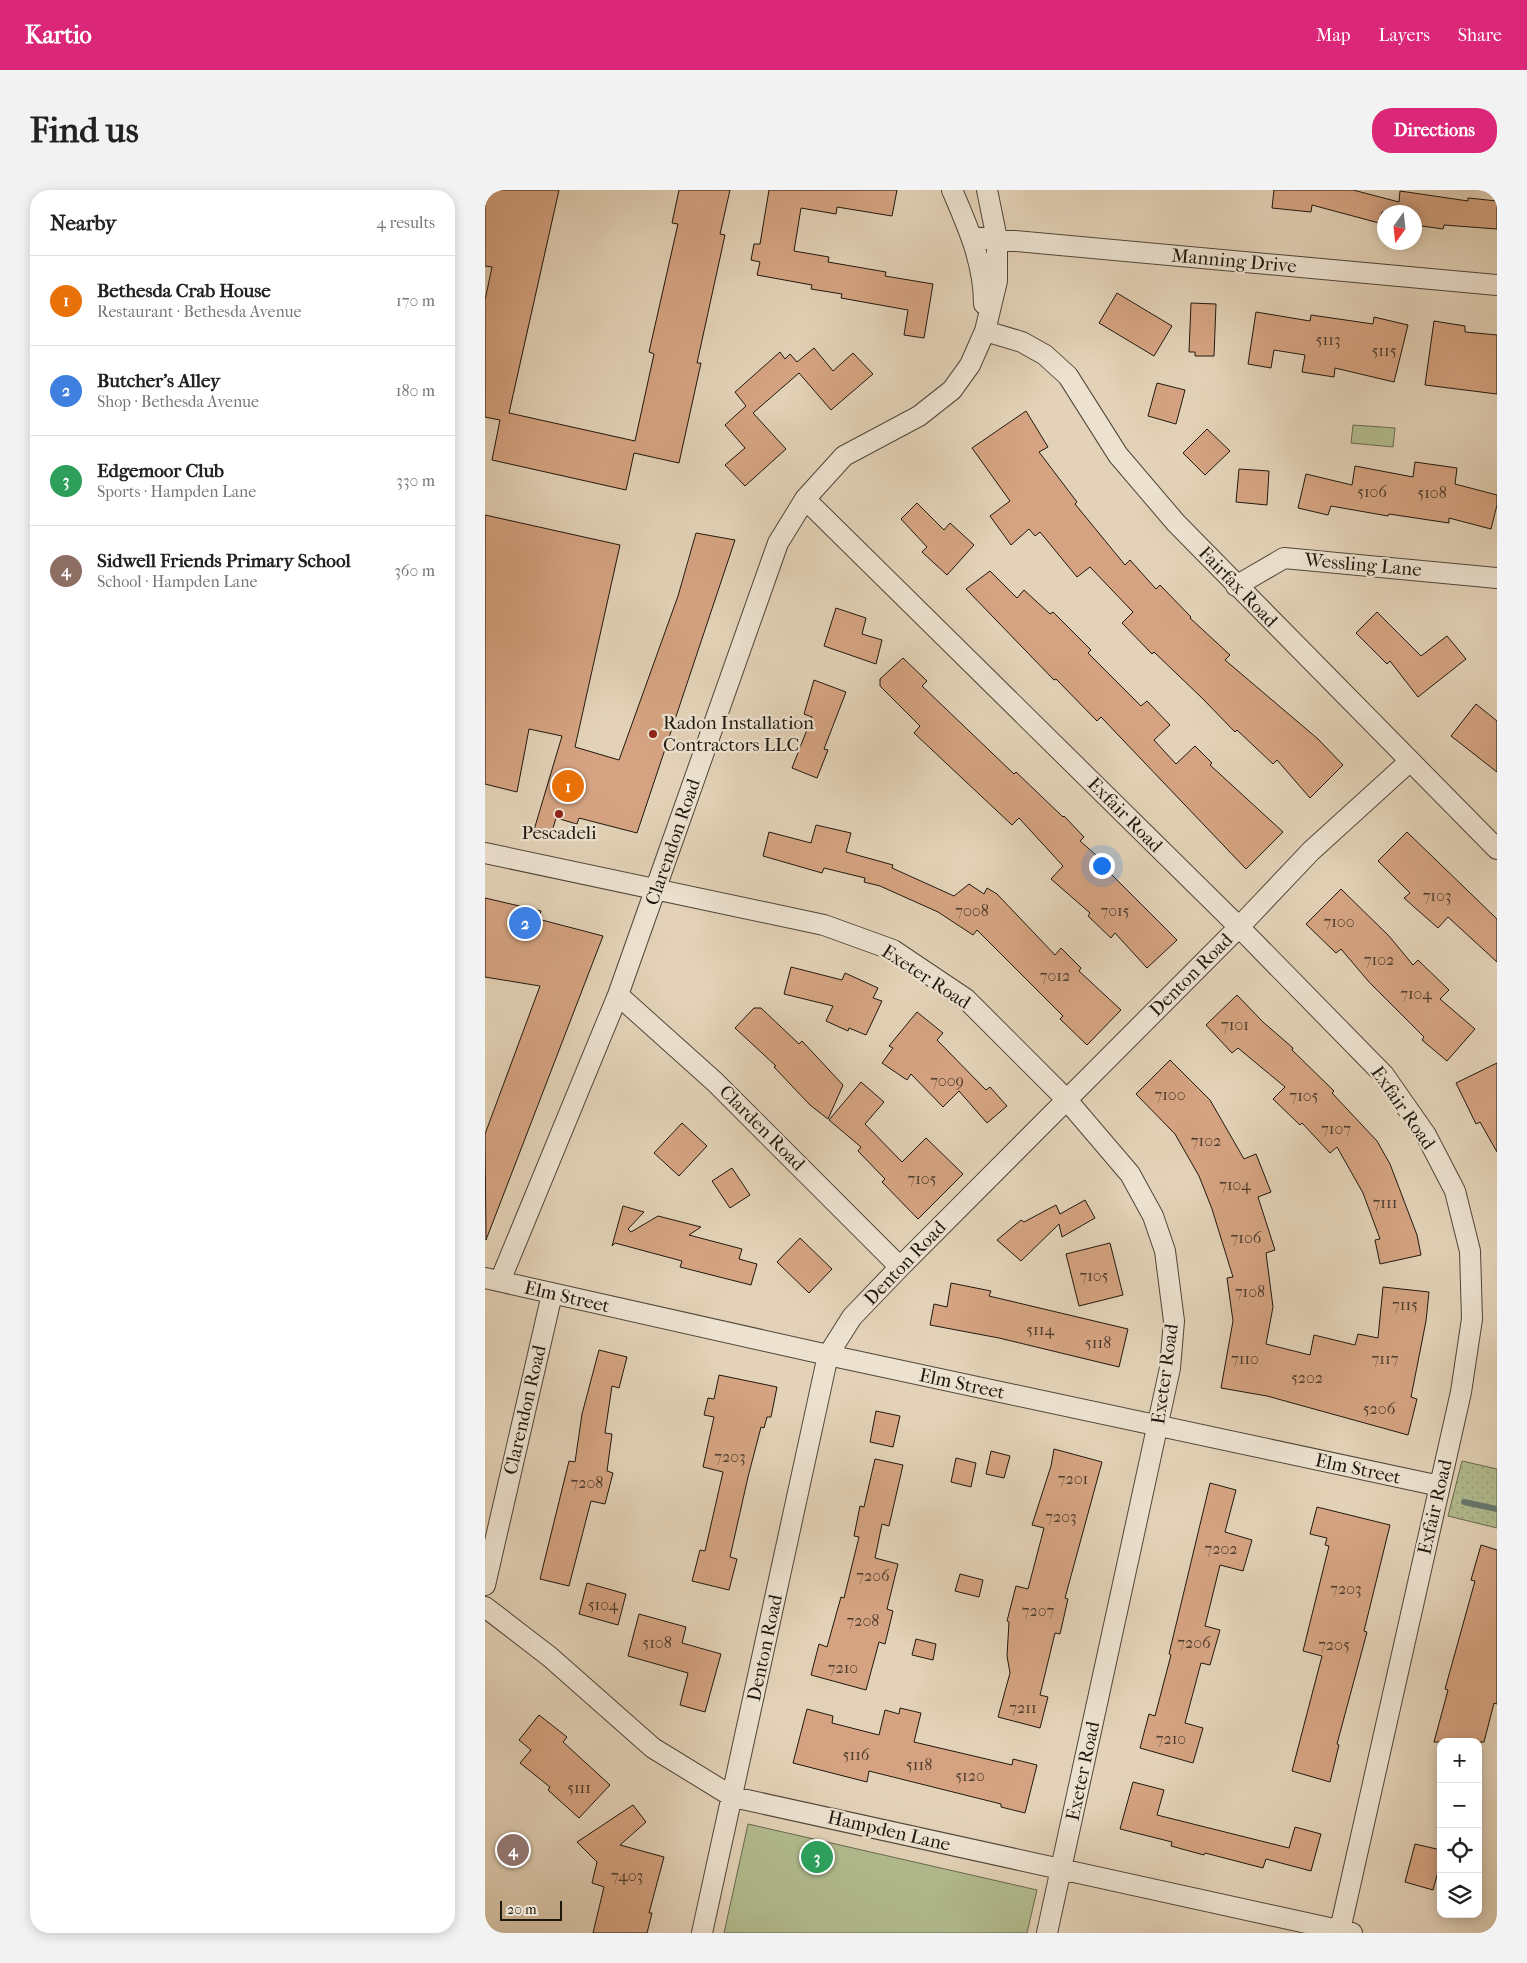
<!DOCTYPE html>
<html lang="en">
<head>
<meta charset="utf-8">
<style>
	body { margin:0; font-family:"IM FELL French Canon",serif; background:#f2f2f2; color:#222 }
	.controls { position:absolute; right:15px; bottom:15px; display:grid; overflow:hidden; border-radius:10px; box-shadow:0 2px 12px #0003 }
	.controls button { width:45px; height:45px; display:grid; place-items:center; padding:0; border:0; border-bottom:1px solid #e0e0e0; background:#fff; color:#222; font:25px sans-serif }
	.compass { position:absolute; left:892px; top:15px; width:45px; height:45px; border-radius:50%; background:#fff; box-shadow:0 2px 12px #0003; rotate:195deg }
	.scale { position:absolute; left:15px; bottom:12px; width:62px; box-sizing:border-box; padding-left:5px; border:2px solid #1f180f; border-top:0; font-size:14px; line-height:18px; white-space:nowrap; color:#1f180f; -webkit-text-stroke:4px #ede2d0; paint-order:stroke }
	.you { position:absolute; left:616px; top:675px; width:18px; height:18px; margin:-12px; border:4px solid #fff; border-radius:50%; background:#1a73e8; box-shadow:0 0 0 8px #1a73e833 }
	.badge { display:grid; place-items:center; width:32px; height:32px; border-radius:50%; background:#db2777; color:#fff; font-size:16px; font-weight:700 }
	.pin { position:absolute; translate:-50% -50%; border:2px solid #fff; box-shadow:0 1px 5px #0006 }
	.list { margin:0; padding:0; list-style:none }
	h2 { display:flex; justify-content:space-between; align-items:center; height:65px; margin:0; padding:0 20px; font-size:21px }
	h2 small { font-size:16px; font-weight:400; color:#767676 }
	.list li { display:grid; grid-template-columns:32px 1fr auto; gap:15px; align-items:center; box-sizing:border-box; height:90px; padding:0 20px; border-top:1px solid #e0e0e0 }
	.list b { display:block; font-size:19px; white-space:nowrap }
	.list p { margin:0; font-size:16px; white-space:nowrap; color:#767676 }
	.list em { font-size:16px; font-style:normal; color:#767676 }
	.icon { flex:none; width:28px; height:28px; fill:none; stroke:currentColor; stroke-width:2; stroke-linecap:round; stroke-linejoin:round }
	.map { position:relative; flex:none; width:1012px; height:1743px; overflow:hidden; border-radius:20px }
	header { display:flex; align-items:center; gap:30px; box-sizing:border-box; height:70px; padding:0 25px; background:#db2777; color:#fff }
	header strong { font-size:24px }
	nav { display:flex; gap:28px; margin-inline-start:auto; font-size:18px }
	.intro { display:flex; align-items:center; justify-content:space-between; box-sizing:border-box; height:120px; padding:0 30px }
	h1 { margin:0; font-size:35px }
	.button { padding:12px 22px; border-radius:20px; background:#db2777; color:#fff; font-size:18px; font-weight:700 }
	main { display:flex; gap:30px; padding:0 30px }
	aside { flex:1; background:#fff; border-radius:20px; box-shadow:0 2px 12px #0003 }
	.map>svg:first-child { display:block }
	.park { fill:url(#park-dots); stroke:#686a4f }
	.pitch { fill:#b2bc8f; stroke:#686a4f }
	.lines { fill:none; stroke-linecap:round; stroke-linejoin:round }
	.stream { stroke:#66786f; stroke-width:6 }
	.building { fill:#d5a381; stroke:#1f180f }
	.minor-casing { stroke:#504639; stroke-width:22 }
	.minor { stroke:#ede2d0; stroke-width:20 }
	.poi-dot { fill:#8f2418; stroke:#ede2d0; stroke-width:2 }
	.labels { text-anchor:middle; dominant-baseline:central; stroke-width:4.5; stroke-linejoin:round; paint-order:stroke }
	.number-label { font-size:16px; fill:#4c3b2c }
	.street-label { font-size:19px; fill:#1f180f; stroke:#ede2d0 }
	.poi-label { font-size:19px; fill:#1f180f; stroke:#ede2d0; text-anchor:start }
</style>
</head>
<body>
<header>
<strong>Kartio</strong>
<nav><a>Map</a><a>Layers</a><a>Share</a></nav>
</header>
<div class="intro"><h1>Find us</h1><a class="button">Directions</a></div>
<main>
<aside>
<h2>Nearby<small>4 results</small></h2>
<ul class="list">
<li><span class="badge" style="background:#e8710a">1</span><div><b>Bethesda Crab House</b><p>Restaurant · Bethesda Avenue</p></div><em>170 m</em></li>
<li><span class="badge" style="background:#3f7fe0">2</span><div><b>Butcher's Alley</b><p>Shop · Bethesda Avenue</p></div><em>180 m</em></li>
<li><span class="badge" style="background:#2e9e5b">3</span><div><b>Edgemoor Club</b><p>Sports · Hampden Lane</p></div><em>330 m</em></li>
<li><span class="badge" style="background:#8d6e63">4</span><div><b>Sidwell Friends Primary School</b><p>School · Hampden Lane</p></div><em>360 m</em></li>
</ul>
</aside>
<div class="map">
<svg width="1012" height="1743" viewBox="0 0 1012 1743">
	<defs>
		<pattern id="park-dots" width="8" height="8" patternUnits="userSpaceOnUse" patternTransform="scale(1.25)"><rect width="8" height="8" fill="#b2bc8f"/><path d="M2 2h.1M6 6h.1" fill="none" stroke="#99a17a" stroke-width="1.8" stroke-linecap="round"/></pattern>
	</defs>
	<rect width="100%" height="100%" fill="#e3d2b7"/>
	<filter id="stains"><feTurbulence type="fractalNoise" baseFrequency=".004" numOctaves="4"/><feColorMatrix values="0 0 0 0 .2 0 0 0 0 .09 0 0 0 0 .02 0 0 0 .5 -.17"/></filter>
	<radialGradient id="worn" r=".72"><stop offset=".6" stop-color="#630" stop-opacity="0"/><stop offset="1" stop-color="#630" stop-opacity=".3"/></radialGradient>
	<path class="park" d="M977 1271 1012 1279V1338L963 1326Z"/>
	<path class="pitch" d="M868 235 910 238 908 257 866 253Z
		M263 1634 552 1700 542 1743H239Z"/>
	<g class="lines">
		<path class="stream" d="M979 1312 1012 1319"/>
	</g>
	<path class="building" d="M0 0H74L24 223 150 251 169 164 164 162 193 34 187 33 194 0H245L235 44 240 45 212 173H216L194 273 149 263 141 300 7 270 15 230 0 227V110L7 77 0 76Z
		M284 0H412L407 26 352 17 351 24 316 18 309 61 344 67 343 72 401 82 400 86 448 94 439 148 419 145 423 120 356 108 357 104 326 99 327 95 272 85 275 72 266 70 269 54H275Z
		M789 0H868L914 12 915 1 983 11V8L1012 11V39L959 35 958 39 930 35V22H897L894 33 827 15 826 22 787 18Z
		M632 103 687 136 669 166 614 133Z
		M706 113 731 114 729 166H710V162H704Z
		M771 122 825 131 826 125 888 134 889 127 923 135 909 192 850 178 849 187 817 182 820 165 789 160 786 178 763 174Z
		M949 131 980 136V142L1012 145V204L940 195Z
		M329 158 348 181 368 163 388 184 346 220 314 183 268 223 301 259 260 296 240 275 260 258 240 235 261 216 250 202 295 162 300 169 305 164 312 172Z
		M672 193 700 200 691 234 663 226Z
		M541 221 563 257 554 262 592 312 590 314 640 375 645 370 671 399 675 395 706 427 705 428 745 465 740 470 833 549 858 575 825 608 792 570 788 574 752 540 750 542 718 509 669 462 667 464 637 433 648 422 605 377 592 387 555 342 550 346 544 339 526 355 505 326 525 311 487 258Z
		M722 239 745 261 720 285 698 263Z
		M930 272 972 278 970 294 1012 305V315L1006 339 964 328V333L904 324 903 326 846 316 843 325 813 318 821 284 867 295 870 276 928 287Z
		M754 279 784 281 782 315 751 312Z
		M432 313 459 340 465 333 489 355 462 385 437 362 442 357 416 329Z
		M0 325 135 355 90 557 134 570 193 406 211 343 250 350 152 643 94 628 92 634 71 628 66 645 49 640 77 546 44 539 32 602 0 594Z
		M505 381 532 408 539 400 565 424 568 422 606 460 603 463 656 516 662 511 685 535 669 550 691 574 710 556 727 573 725 575 798 642 761 679 616 527 612 531 571 489 569 490 481 399Z
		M351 418 381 428 377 444 397 450 391 474 339 456Z
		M892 422 936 466 962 446 981 469 933 507 905 471 902 474 871 443Z
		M418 468 442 491 437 496 529 584 531 582 578 627 579 626 599 647 595 651 627 679 624 682 692 750 662 778 630 743 626 748 603 726 605 723 566 689 578 676 534 628 527 635 429 543 435 536 395 496V489Z
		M329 490 361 502 339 559 343 560 332 588 307 578 327 527 319 524Z
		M991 514 1012 531V582L966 546Z
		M331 635 366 643 361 662 408 675 407 678 469 706 484 694 499 704 502 698 512 704 570 765 576 758 596 778 594 781 636 820 602 855 575 829 578 826 492 740 488 745 453 722 395 696 379 692 380 688 339 678 337 683 278 666 284 642 326 653Z
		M922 642 1012 729V772L963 727 953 738 919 708 925 703 893 671Z
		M856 699 904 746 928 775 933 770 964 800 955 809 990 839 962 871 937 850 939 847 884 792 856 759 851 763 821 734Z
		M0 708 56 721 53 729 118 746 1 1050 0 944 55 796 0 787Z
		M306 777 357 790 360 783 393 798 388 808 397 811 381 845 364 838 363 841 341 831 348 816 299 804Z
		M752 805 778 832 808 858 807 860 849 901 847 903 892 951 905 974 932 1045 936 1065 895 1074 890 1050 895 1049 878 1003 852 957 845 963 817 933 815 935 788 909 800 897 753 858 747 863 721 835Z
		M269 818H276L314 854 317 851 358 895 343 929 325 915 289 877 291 876 250 838Z
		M432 822 458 843 452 850 501 900 505 897 522 916 502 933 474 901 458 917 426 884 422 890 397 873 408 858 404 856Z
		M685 870 725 910 759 969 771 964 786 1002 773 1007 790 1060 781 1063 788 1117 781 1154 825 1165 829 1145 870 1155 873 1144 893 1148 898 1097 944 1102 941 1131 926 1207 932 1209 923 1245 782 1206 736 1198 748 1131 742 1088 748 1087 727 1019 714 986 690 944 651 904Z
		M1012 873V962L995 932 991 934 971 893Z
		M376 892 399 912 380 934 417 972 441 948 478 984 433 1029 397 992 400 989 373 961 376 957 344 930Z
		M197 933 222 956 194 986 169 963Z
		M247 978 265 1005 245 1018 227 991Z
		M600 1010 610 1028 577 1047 574 1034 536 1071 512 1050 536 1030 539 1032 571 1015 575 1024Z
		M138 1016 159 1022 143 1039 146 1042 173 1026 216 1037 204 1045 257 1059 254 1069 272 1074 266 1095 195 1077 197 1071 130 1053 127 1056Z
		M315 1048 347 1079 324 1103 292 1072Z
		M625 1053 638 1105 594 1116 581 1064Z
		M466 1093 506 1101 504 1106 643 1139 634 1177 514 1148 445 1135 449 1114 462 1117Z
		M114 1160 142 1167 134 1198 127 1196 120 1243 127 1244 122 1281 128 1283 120 1314 106 1311 84 1396 55 1389 84 1271 90 1272 97 1224Z
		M234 1185 292 1197 286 1227H282L279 1238 276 1237 263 1287 245 1367 252 1369 244 1400 207 1391 215 1360 220 1361 238 1282 218 1277 229 1227 219 1225 223 1208 229 1209Z
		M391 1221 415 1226 408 1257 385 1252Z
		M569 1259 617 1272 580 1408 583 1409 575 1444 570 1443 555 1505 563 1507 555 1538 513 1527 525 1483 522 1466 524 1432 522 1431 531 1396 543 1399 559 1338 547 1335 566 1276Z
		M506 1261 525 1266 519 1288 501 1284Z
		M471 1268 491 1273 486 1297 466 1292Z
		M390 1269 418 1275 404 1336 397 1334 390 1368 413 1374 402 1419 408 1421 400 1454 394 1452 381 1500 326 1485 334 1454 342 1457 356 1407 359 1408 374 1347 369 1346 375 1316 379 1317Z
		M725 1293 751 1300 740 1342 767 1350 758 1381 735 1375 720 1436 735 1440 725 1475 716 1473 700 1533 718 1538 708 1573 655 1558 664 1524 670 1526 686 1465 684 1464Z
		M832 1317 905 1335 879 1441 882 1442 852 1554 854 1555 845 1592 807 1581 837 1466 818 1461 844 1356 840 1355 842 1348 825 1344Z
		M996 1355 1012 1360V1514L1009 1513 999 1552H949L963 1500 960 1499 990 1391 986 1390Z
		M475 1384 498 1390 494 1407 470 1401Z
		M102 1393 141 1404 133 1435 94 1424Z
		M154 1424 201 1437 197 1453 236 1464 220 1522 195 1515 203 1483 143 1466Z
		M431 1449 451 1454 448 1470 427 1465Z
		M415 1518 436 1523 429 1552 527 1575 528 1569 552 1575 540 1623 516 1617V1614L384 1581 382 1592 308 1573 322 1519 348 1526 347 1533 394 1545 400 1520 414 1524Z
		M54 1525 82 1547 78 1552 125 1595 94 1628 63 1600 65 1597 35 1573 46 1560 34 1550Z
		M648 1592 679 1600 672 1625 804 1658 810 1637 836 1644 826 1681 781 1669 778 1678 720 1663 719 1665 686 1656 687 1652 635 1639Z
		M148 1615 161 1632 135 1655 179 1667 164 1723H167L162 1743H108L119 1697 107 1693 112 1672 92 1652Z
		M930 1654 956 1660V1671L948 1700 920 1692Z"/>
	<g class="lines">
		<g class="minor-casing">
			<path id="minor" d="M467 0C483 37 499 73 499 114
				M487 47 1012 95
				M500 141 537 152 560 165 583 186 633 265 691 333 1012 659
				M320 309 754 737 899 885 941 945 970 1001 985 1061 987 1129 976 1202 855 1740
				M751 396 799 368 1012 388
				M0 663 339 735 408 760 481 809 581 909 645 984 668 1026 680 1061 689 1131 685 1178 562 1743
				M133 805 230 892 415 1077
				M0 1088 343 1165 955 1296
				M15 1091 133 805 293 353 320 309 359 266 434 226 467 200 485 175 500 141 512 91V49L502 0
				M0 1395 67 1104
				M0 1417 65 1467 168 1558 248 1607 867 1743
				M217 1743 343 1165 367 1127 415 1077 754 737 826 661 925 571"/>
		</g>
		<use href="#minor" class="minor"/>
	</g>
	<g class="poi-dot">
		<circle cx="168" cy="544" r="5"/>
		<circle cx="74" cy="624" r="5"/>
	</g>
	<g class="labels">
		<g class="number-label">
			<text x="843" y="149">5113</text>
			<text x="899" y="160">5115</text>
			<text x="887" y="301">5106</text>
			<text x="947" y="302">5108</text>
			<text x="952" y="705">7103</text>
			<text x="487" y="720">7008</text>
			<text x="630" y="720">7015</text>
			<text x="854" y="731">7100</text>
			<text x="894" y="769">7102</text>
			<text x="570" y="785">7012</text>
			<text x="931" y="803">7104</text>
			<text x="750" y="834">7101</text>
			<text x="462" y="890">7009</text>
			<text x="685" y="904">7100</text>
			<text x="819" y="905">7105</text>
			<text x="851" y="938">7107</text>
			<text x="721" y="950">7102</text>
			<text x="437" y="988">7105</text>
			<text x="750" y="994">7104</text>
			<text x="900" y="1012">7111</text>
			<text x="761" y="1047">7106</text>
			<text x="609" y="1085">7105</text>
			<text x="765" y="1101">7108</text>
			<text x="920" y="1114">7115</text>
			<text x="555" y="1139">5114</text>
			<text x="613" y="1152">5118</text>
			<text x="760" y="1168">7110</text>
			<text x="900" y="1168">7117</text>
			<text x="822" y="1187">5202</text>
			<text x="894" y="1218">5206</text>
			<text x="245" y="1266">7203</text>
			<text x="588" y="1288">7201</text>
			<text x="102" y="1292">7208</text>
			<text x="576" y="1326">7203</text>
			<text x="736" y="1358">7202</text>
			<text x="388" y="1385">7206</text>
			<text x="861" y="1398">7203</text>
			<text x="118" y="1414">5104</text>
			<text x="553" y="1420">7207</text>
			<text x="378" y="1430">7208</text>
			<text x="172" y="1452">5108</text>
			<text x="709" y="1452">7206</text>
			<text x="849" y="1454">7205</text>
			<text x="358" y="1477">7210</text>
			<text x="538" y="1517">7211</text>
			<text x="686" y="1548">7210</text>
			<text x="371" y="1564">5116</text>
			<text x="434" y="1574">5118</text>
			<text x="485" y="1585">5120</text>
			<text x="94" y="1597">5111</text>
			<text x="142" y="1685">7403</text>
		</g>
		<g class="street-label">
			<text transform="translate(749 71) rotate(5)">Manning Drive</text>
			<text transform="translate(878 375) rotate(5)">Wessling Lane</text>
			<text transform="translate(753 397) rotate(46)">Fairfax Road</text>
			<text transform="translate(640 625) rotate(45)">Exfair Road</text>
			<text transform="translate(188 652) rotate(-71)">Clarendon Road</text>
			<text transform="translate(706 785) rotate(-45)">Denton Road</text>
			<text transform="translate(441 787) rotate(33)">Exeter Road</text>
			<text transform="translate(918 918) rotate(55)">Exfair Road</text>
			<text transform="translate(277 938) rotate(45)">Clarden Road</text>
			<text transform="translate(420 1073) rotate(-46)">Denton Road</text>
			<text transform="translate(82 1107) rotate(13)">Elm Street</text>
			<text transform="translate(680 1184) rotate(-82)">Exeter Road</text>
			<text transform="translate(477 1194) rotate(12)">Elm Street</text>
			<text transform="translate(40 1220) rotate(-77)">Clarendon Road</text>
			<text transform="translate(873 1279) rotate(12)">Elm Street</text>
			<text transform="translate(950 1317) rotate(-77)">Exfair Road</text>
			<text transform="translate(280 1458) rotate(-78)">Denton Road</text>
			<text transform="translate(598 1581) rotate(-78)">Exeter Road</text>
			<text transform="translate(404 1641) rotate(13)">Hampden Lane</text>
		</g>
		<g class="poi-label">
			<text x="178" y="533">Radon Installation<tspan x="178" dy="22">Contractors LLC</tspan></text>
			<text x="74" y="643" text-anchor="middle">Pescadeli</text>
		</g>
	</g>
	<rect width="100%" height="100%" filter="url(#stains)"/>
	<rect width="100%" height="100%" fill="url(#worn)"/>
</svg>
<div class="controls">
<button>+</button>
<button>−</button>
<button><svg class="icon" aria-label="locate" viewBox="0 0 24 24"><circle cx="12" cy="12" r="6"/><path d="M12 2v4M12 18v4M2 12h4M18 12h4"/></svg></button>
<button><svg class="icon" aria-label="layers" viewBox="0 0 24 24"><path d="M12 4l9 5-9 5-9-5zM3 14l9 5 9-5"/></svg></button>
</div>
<svg class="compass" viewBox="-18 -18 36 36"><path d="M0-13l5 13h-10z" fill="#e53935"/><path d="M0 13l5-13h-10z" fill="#767676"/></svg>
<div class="scale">20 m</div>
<div class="you"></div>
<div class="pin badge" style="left:83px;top:596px;background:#e8710a">1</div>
<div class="pin badge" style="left:40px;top:733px;background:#3f7fe0">2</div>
<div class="pin badge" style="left:332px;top:1667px;background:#2e9e5b">3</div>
<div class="pin badge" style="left:28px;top:1660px;background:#8d6e63">4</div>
</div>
</main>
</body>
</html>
